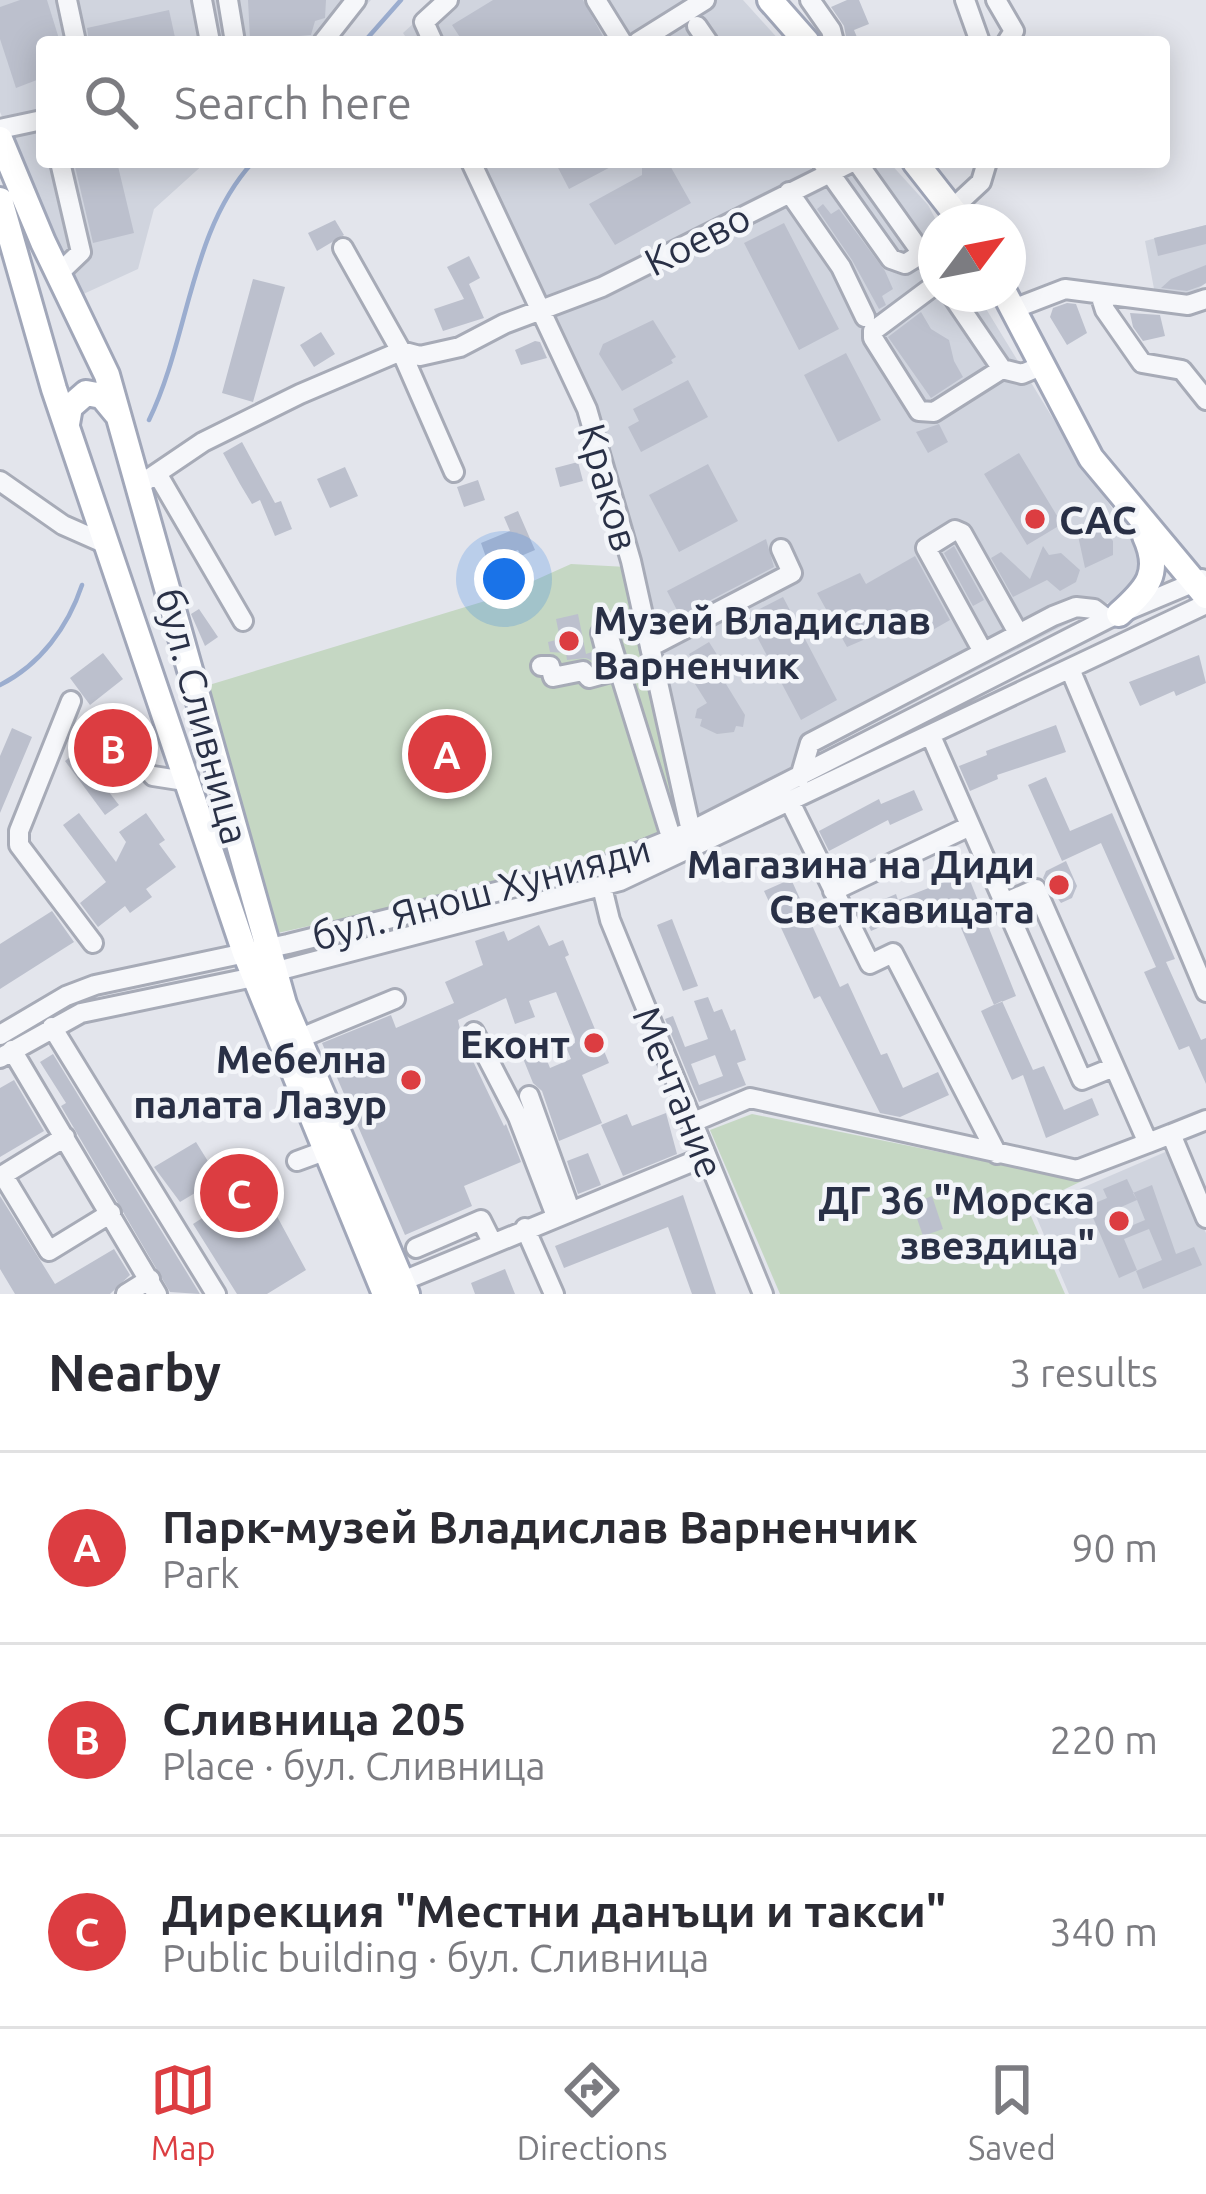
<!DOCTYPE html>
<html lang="en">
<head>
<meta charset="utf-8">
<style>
	body { margin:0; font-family:Ubuntu,sans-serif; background:#f2f2f3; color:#2b2b33 }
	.compass { position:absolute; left:918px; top:204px; width:108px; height:108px; border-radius:50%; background:#fff; box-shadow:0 6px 30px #0003; rotate:58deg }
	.you { position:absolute; left:504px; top:579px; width:42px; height:42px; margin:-30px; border:9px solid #fff; border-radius:50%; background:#1a73e8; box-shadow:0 0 0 18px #1a73e833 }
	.badge { display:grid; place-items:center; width:78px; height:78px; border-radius:50%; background:#dc3d41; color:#fff; font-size:39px; font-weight:700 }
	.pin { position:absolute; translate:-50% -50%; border:6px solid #fff; box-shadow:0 3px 12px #0006 }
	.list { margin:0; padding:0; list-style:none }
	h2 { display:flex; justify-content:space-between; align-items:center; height:156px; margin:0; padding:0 48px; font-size:51px }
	h2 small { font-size:39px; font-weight:400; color:#7c7c81 }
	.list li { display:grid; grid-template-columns:78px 1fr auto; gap:36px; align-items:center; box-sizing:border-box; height:192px; padding:0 48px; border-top:3px solid #e1e1e2 }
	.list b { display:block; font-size:45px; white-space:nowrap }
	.list p { margin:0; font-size:39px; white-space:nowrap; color:#7c7c81 }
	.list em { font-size:39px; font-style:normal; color:#7c7c81 }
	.icon { flex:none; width:66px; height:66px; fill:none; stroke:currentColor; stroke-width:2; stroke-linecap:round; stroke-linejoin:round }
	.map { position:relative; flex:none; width:1206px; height:1294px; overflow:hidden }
	.search { position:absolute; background:#fff; box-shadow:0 6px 30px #0003; left:36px; right:36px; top:36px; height:132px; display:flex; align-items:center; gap:30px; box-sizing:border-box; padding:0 42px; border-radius:12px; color:#7c7c81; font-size:45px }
	.sheet { height:732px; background:#fff }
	nav { display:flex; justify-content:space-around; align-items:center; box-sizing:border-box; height:168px; border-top:3px solid #e1e1e2; background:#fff; font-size:33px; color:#7c7c81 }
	nav a { display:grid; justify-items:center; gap:6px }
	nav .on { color:#dc3d41 }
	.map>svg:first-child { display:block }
	.built { fill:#d0d4de }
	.green { fill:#c5d7c3 }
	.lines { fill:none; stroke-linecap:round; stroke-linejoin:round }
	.stream { stroke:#9badcf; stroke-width:4.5 }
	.building { fill:#bcc0cd; fill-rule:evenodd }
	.minor-casing { stroke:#a7abb7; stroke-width:24 }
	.major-casing { stroke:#a1a7b9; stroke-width:30 }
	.minor { stroke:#f6f7fa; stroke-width:18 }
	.major { stroke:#fff; stroke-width:24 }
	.poi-dot { fill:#dc3d41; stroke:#f3f5f9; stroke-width:4.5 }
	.labels { text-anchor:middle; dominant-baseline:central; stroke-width:9; stroke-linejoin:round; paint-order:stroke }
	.street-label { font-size:39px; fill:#293046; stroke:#f3f5f9 }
	.poi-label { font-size:39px; font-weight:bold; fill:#293046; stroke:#f3f5f9; text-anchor:end }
</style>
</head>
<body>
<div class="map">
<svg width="1206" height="1294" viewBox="0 0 1206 1294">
	<rect width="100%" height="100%" fill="#e3e5ec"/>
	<path class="built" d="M0 0H371L331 42H42V162H206L154 209 138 269 79 296 0 112Z
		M439 0H743L781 42H409L403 33Z
		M483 162H889L928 205 937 222 936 294H977L1074 453 1136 543 1140 562 1137 579 1125 594 695 816 637 552 547 314Z
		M1206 225V283L1184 299 1155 294 1145 241Z
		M1170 1150 1206 1233V1294H1069L1033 1209Z"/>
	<path class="green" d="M571 564 627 567 682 823 563 870 273 934 209 685 495 598Z
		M752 1114 1082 1181 1027 1207 1065 1294H780L710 1130Z"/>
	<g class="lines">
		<path class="stream" d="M364 42 401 0
			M149 420C189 338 190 230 253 162
			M0 685C40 665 68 627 82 585"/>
	</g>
	<path class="building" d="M20 0H47L60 42H42V78L16 88 0 39V7Z
		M248 0H326L325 18 315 21 311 35 250 40Z
		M493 0H583L606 42H463L452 25Z
		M847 0H859L869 24 854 30 859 42H847L844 26 831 7Z
		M169 10 176 42H89L87 28Z
		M74 162H117L134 233 93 243Z
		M555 162H620L569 189Z
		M642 162H668L691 203 615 245 589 204 642 175Z
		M823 204 831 214 839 209 885 271 893 289 882 296 886 305 879 309 852 260 817 209Z
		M335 220 344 235 317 251 308 233Z
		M784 223 839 329 799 350 744 243Z
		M1206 225V244L1158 256 1154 238Z
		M469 256 480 278 469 284 484 318 443 331 434 309 464 299 447 267Z
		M1206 265V283L1201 286 1187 291 1161 288 1171 279Z
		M253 279 285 287 253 402 222 393Z
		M1067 303 1076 304 1087 333 1067 345 1050 317 1053 308Z
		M921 312 931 329 949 340 954 361 963 377 931 398 888 337Z
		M1130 313 1160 315 1165 336 1143 341 1133 327Z
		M653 320 676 357 671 360 673 363 622 391 599 354 603 344Z
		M321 332 335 354 314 367 300 345Z
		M535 341 540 342 547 358 521 365 515 350Z
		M846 353 881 420 838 442 804 375Z
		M688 380 708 417 641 452 628 427 639 421 633 409Z
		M939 424 948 442 928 453 916 432Z
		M242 442 275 503 281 501 292 529 275 536 260 500 252 504 240 484 223 453Z
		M1019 453 1062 524 1027 545 984 474Z
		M578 462 583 481 560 487 555 468Z
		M708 464 738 521 679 552 649 495Z
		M345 467 358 496 330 508 317 479Z
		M478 480 485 500 464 507 457 487Z
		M518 511 535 550 521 556 518 550 488 563 481 543 510 531 504 517Z
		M1098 523 1113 541V555L1085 568 1077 531Z
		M766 539 774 567 680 616 667 591Z
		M954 546 984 600 973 606 944 553Z
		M1043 546 1049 555 1061 553 1080 570 1076 582 1060 591 1047 580 1013 597 991 558 1001 552 1030 579Z
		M915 556 950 620 917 639 907 621 847 647 817 593 860 573 866 584Z
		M783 597 837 700 801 720 746 616Z
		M199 609 218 637 205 646 191 614Z
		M578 614 586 654 592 652 595 662 586 658 567 660 566 653 550 652 548 642 560 639 556 619Z
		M709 642 733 680 726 684 745 715 743 727 736 726 734 732 717 734 700 726 702 719 695 718 697 709 707 703 690 676 699 670 689 654Z
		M103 653 123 679 90 705 70 678Z
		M1199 655 1206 683 1176 696 1174 691 1140 706 1129 682Z
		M111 717 142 759 105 787 119 805 105 815 65 761 88 743 84 737Z
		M1056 725 1066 752 997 775 998 779 970 791 959 766 987 755 986 751Z
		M12 728 32 737 0 813V756Z
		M1046 777 1070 831 1112 813 1175 959 1166 962 1201 1040 1206 1038V1084L1189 1046 1179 1050 1144 972 1156 967 1101 843 1062 861 1028 785Z
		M914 790 923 810 890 825 888 820 829 851 819 831 879 799 881 804Z
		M79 813 116 862 126 842 119 832 146 813 165 840 159 844 176 867 146 889 152 897 130 913 125 906 98 927 80 903 106 882 63 825Z
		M1066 861 1077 886 1072 898 1061 903 1043 878 1046 871Z
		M967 873 1016 996 994 1005 952 907 908 923 905 916 871 931 861 909 896 894 898 900Z
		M791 879 840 987 848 983 881 1055 887 1053 903 1088 938 1072 949 1095 900 1117 880 1113 820 996 814 999 764 891Z
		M52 911 74 942 0 989V944Z
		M672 919 698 986 683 991 657 925Z
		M539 925 549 946 563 940 569 955 565 957 609 1063 582 1075 602 1123 559 1141 542 1091 533 1083 518 1046 538 1038 550 1068 571 1059 566 1047 575 1043V1039L556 992 529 1001 535 1017 515 1024 506 998 458 1020 462 1038 504 1126 506 1124 521 1162 464 1186 472 1206 405 1235 322 1043 391 1015 396 1028 454 1003 445 982 483 965 475 941 504 931 508 941Z
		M708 997 714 1012 722 1009 731 1031 735 1029 746 1060 737 1063 746 1085 699 1102 665 1019 673 1016 685 1047 708 1039 694 1001ZM715 1055 723 1076 699 1085 691 1064Z
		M1002 1001 1033 1070 1044 1066 1064 1110 1092 1098 1099 1115 1046 1138 1023 1075 1012 1080 981 1011Z
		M53 1054 200 1294 170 1292 61 1106 66 1103 40 1062Z
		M14 1080 44 1131 0 1157V1088Z
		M666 1113 677 1154 623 1176 601 1125 627 1114 632 1126Z
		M196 1142 232 1200 259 1183 306 1270 267 1294H237L193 1224 218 1208 205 1187 180 1202 154 1167Z
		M588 1153 601 1185 578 1194 567 1161Z
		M1127 1179 1137 1200 1133 1193 1152 1185 1176 1254 1194 1247 1202 1265 1143 1289 1136 1271 1162 1260 1149 1229 1124 1239 1137 1270 1119 1278 1088 1206 1107 1198 1103 1189ZM1137 1200 1145 1220 1121 1230 1112 1211Z
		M683 1195 716 1294H692L668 1227 564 1268 555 1246Z
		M0 1196 55 1284 114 1249 130 1275 110 1294H15L0 1269Z
		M932 1196 943 1229 923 1236 912 1204Z
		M505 1269 515 1294H475L471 1283Z"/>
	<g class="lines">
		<g class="minor-casing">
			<path id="minor" d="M67 0 76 42
				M202 0 210 42
				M228 0 235 42
				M596 0 622 42
				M810 0 831 30 834 42
				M965 0 980 42
				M996 0 1014 31 1007 42
				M697 26 708 42
				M323 42 356 0
				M433 42 424 22 448 0
				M638 42 705 0
				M0 129 42 120
				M471 162 587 409 631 561 691 831
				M822 162 891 259 905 264 921 254
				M857 162 936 273
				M789 192 841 267 865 317
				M952 209 981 182 987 162
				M343 248 401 351 454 472
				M58 274 81 252 60 162
				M936 284 873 331V338L919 411 934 412 1002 369
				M951 294 1002 369 1022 374 1041 366
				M1100 294 1105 310 1142 363 1182 370 1206 400
				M1013 309 1065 289 1188 305 1206 299
				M158 475 243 621
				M0 481 63 525 106 544
				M138 486 203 442 300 394 401 351 420 356 460 347 504 324 602 287 852 162
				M650 647 792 573 781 549
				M982 650 926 548 955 530 962 533 1017 631
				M541 666H550L553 677 583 671 589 678 611 672 601 633 607 631 672 840
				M1070 669 1206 992
				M71 701 19 831V845L93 943
				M931 736 1082 1080 1114 1067
				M153 776 185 781
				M800 777 810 743 1053 616 1076 607 1094 609 1107 619
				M790 802 870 964 893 953 997 1154
				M602 887 610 920 763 1294
				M833 891 970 826
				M1004 903 1036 889 1148 1143 1171 1134 1206 1218
				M52 1027 216 1294
				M474 1032 518 1117 556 1216
				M0 1035 66 996 95 985 288 944 612 863 691 831 1107 619 1202 579
				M298 1039 395 999
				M12 1050 157 1294
				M0 1058 81 1013 254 977 620 881 1206 604
				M529 1096 570 1210
				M691 1123 750 1098 1077 1170 1148 1143
				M1171 1134 1206 1120
				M65 1137 3 1175 49 1251 111 1213
				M297 1161 327 1150
				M525 1228 554 1294
				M416 1248 481 1220 492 1242
				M393 1285 704 1157
				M126 1294 150 1279"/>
		</g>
		<g class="major-casing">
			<path id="major" d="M770 0 807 42
				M0 139 43 242 107 375 284 1004 407 1294
				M915 162 962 222
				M0 200 54 389 245 953 385 1294
				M1005 294 1091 458 1206 596
				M67 424 70 407 86 393 102 396 116 413
				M1119 614C1147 589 1162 573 1145 536"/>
		</g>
		<use href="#minor" class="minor"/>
		<use href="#major" class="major"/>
	</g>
	<g class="poi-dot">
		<circle cx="1035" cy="519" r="12"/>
		<circle cx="569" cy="641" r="12"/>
		<circle cx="1059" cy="885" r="12"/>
		<circle cx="594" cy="1043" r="12"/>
		<circle cx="411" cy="1080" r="12"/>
		<circle cx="1119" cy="1221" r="12"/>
	</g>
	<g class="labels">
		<g class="street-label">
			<text transform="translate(697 239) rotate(-27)">Коево</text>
			<text transform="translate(609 487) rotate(74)">Краков</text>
			<text transform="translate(203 716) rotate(75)">бул. Сливница</text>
			<text transform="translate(481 892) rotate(-15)">бул. Янош Хунияди</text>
			<text transform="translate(679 1092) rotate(68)">Мечтание</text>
		</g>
		<g class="poi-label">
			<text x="1059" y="519" text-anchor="start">САС</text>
			<text x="593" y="619" text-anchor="start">Музей Владислав<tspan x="593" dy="45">Варненчик</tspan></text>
			<text x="1035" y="863">Магазина на Диди<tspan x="1035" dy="45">Светкавицата</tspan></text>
			<text x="570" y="1043">Еконт</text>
			<text x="387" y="1058">Мебелна<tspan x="387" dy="45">палата Лазур</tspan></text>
			<text x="1095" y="1199">ДГ 36 "Морска<tspan x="1095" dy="45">звездица"</tspan></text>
		</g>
	</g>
</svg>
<svg class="compass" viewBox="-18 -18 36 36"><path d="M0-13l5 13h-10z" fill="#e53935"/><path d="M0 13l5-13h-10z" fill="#7c7c81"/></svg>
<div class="you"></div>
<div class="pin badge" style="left:447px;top:754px">A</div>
<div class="pin badge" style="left:113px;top:748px">B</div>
<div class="pin badge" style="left:239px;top:1193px">C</div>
<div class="search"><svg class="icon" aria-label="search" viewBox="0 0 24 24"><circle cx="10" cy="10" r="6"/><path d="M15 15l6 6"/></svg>Search here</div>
</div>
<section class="sheet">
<h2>Nearby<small>3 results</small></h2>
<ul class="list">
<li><span class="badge">A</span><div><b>Парк-музей Владислав Варненчик</b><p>Park</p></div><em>90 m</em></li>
<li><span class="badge">B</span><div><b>Сливница 205</b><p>Place · бул. Сливница</p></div><em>220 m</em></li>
<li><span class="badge">C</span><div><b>Дирекция &quot;Местни данъци и такси&quot;</b><p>Public building · бул. Сливница</p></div><em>340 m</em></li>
</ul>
</section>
<nav>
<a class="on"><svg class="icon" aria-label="map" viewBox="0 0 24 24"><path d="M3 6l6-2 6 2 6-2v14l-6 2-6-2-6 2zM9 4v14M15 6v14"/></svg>Map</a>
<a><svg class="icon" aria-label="directions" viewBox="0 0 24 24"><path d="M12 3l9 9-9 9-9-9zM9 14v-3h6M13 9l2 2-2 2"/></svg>Directions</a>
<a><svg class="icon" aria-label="saved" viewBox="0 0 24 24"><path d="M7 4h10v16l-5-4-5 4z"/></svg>Saved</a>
</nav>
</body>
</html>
